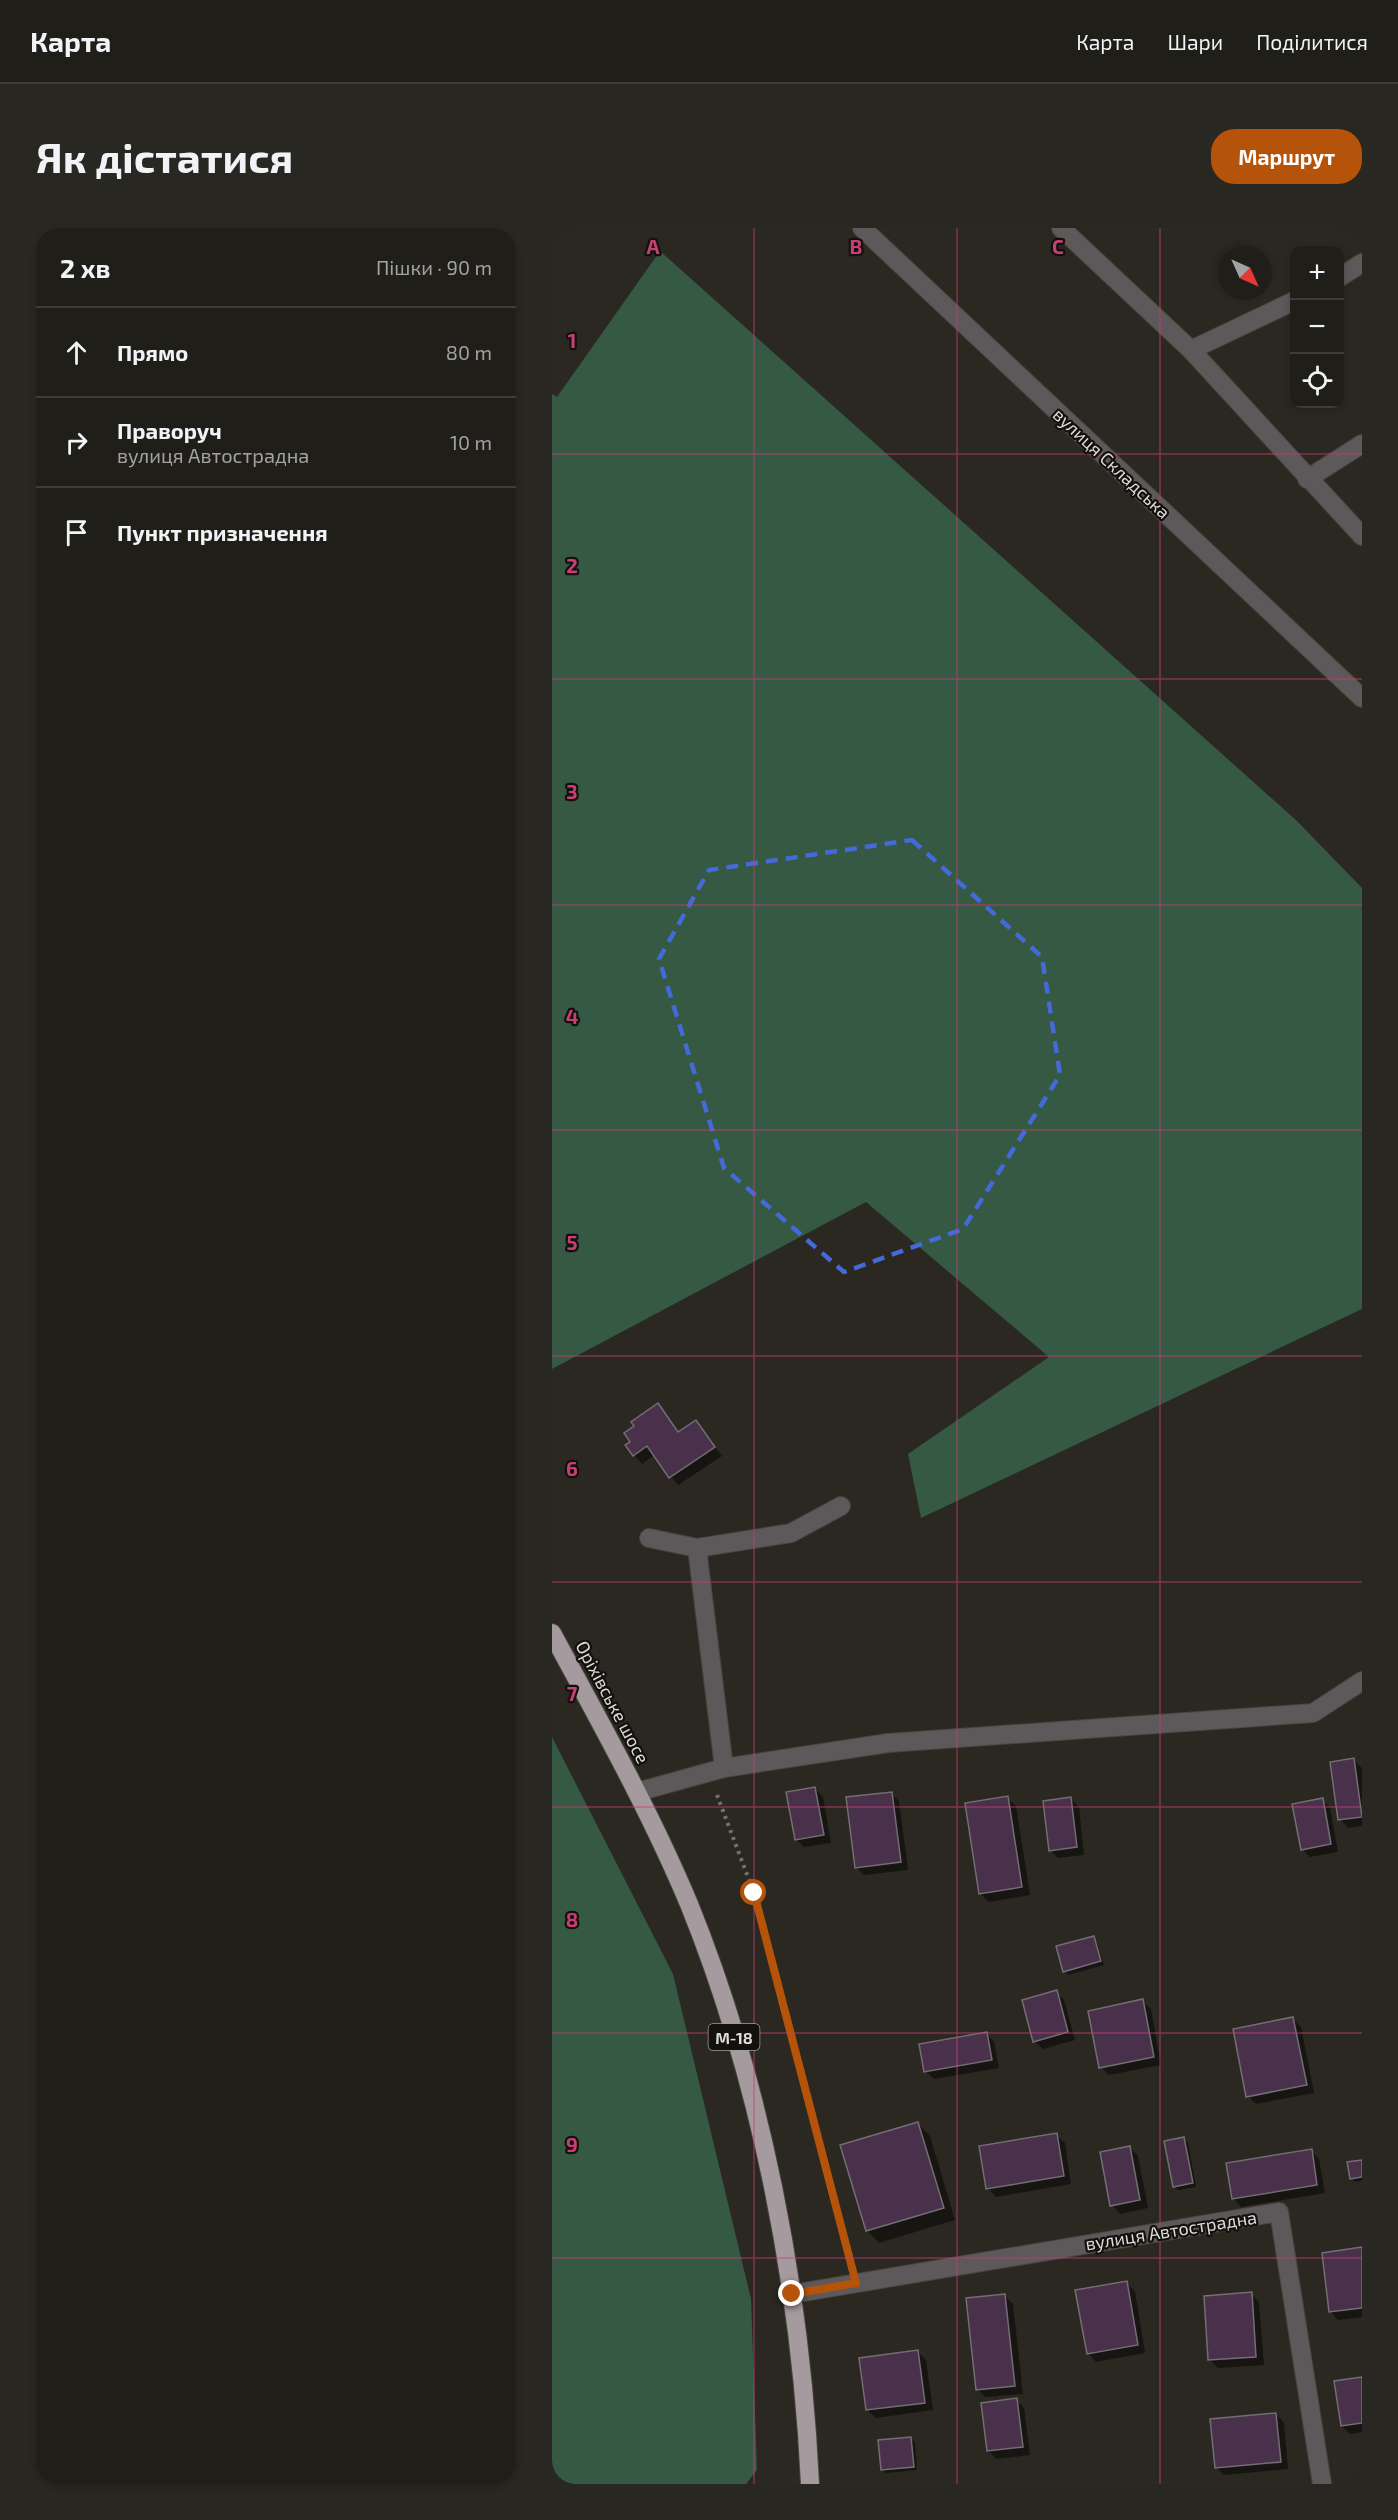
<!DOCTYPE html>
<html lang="uk">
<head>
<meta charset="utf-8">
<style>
	body { margin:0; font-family:"Exo 2",sans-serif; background:#282722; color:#f1f3f6 }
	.controls { position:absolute; right:18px; top:18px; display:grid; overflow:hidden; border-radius:12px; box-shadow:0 3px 9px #0003 }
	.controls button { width:54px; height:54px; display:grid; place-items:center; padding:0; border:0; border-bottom:2px solid #3d3c38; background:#201e19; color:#f1f3f6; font:30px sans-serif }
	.compass { position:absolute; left:666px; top:18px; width:54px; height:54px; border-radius:50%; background:#201e19; box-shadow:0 3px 9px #0003; rotate:135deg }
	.stop { position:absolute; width:18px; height:18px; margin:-14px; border:4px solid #b45309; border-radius:50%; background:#fff }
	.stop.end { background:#b45309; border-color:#fff; box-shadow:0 2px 6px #0008 }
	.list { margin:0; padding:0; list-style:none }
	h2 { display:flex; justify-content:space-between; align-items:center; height:78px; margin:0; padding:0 24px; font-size:26px }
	h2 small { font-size:20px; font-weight:400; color:#a2a2a2 }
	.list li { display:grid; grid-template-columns:39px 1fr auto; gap:18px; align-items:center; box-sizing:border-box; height:90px; padding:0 24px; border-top:2px solid #3d3c38 }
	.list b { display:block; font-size:22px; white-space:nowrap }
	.list p { margin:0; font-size:20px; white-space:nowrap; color:#a2a2a2 }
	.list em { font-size:20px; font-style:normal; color:#a2a2a2 }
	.icon { flex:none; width:33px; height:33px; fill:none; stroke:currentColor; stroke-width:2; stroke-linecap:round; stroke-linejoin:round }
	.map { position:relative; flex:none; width:810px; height:2256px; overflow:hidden; border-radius:24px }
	header { display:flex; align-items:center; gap:36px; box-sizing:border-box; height:84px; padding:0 30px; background:#201e19; border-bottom:2px solid #3d3c38 }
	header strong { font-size:28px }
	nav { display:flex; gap:33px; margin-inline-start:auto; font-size:21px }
	.intro { display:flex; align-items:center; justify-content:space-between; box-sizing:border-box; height:144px; padding:0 36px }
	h1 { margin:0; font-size:42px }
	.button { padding:15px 27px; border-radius:24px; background:#b45309; color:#fff; font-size:21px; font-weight:700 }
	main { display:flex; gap:36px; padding:0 36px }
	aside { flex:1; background:#201e19; border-radius:24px; box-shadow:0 3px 9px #0003 }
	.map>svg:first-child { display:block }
	.forest { fill:#355943 }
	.shadow { fill:#0007 }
	.building { fill:#4a314b; stroke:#736d74; stroke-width:1.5 }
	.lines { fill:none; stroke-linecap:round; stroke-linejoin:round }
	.minor-casing { stroke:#47453e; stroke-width:20 }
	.highway-casing { stroke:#47453e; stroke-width:20 }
	.path { stroke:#73726c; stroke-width:4; stroke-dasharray:3 4.5; stroke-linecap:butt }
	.minor { stroke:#5d5859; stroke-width:18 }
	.highway { stroke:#a59a9d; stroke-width:18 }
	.route { stroke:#b45309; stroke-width:8 }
	.marked { fill:none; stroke:#436ad8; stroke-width:4.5; stroke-dasharray:12 8; stroke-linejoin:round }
	.grid { fill:none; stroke:#c73f74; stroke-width:1.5; stroke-opacity:0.55 }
	.labels { text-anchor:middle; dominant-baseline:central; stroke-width:4.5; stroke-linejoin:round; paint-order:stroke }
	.shield { fill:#12110e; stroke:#a09f9b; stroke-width:1.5 }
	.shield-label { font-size:16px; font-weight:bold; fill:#dddcd8 }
	.street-label { font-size:18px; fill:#dddcd8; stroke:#12110e }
	.grid-label { font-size:20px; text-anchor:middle; font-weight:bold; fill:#c73f74; stroke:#12110e; stroke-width:4.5; stroke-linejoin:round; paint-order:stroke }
</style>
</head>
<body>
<header>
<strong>Карта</strong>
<nav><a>Карта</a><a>Шари</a><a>Поділитися</a></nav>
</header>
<div class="intro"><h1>Як дістатися</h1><a class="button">Маршрут</a></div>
<main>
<aside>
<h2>2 хв<small>Пішки · 90 m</small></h2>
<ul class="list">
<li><svg class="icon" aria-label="ahead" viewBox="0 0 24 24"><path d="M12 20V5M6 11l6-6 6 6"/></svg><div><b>Прямо</b></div><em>80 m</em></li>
<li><svg class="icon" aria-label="right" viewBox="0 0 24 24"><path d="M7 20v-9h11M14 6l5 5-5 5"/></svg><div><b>Праворуч</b><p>вулиця Автострадна</p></div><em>10 m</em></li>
<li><svg class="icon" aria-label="arrive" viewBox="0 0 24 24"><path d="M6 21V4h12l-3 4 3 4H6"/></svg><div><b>Пункт призначення</b></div></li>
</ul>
</aside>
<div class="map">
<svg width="810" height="2256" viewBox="0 0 810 2256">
	<rect width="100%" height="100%" fill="#2a2821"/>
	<path class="forest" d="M108 23 745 593 810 660V1081L369 1290 356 1226 497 1129 314 974 0 1141V166L5 169Z
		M0 1509 121 1746 199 2071 205 2242 194 2256H0Z"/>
	<path class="shadow" d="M106 1177 127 1205 144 1194 170 1228 126 1257 102 1227 90 1236 75 1218 80 1214 84 1198Z
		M802 1532 810 1540V1598L796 1600 788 1591Z
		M263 1561 271 1569 279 1615 252 1619 244 1611Z
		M339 1565 347 1573 356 1642 312 1647 304 1639Z
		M455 1570 464 1578 478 1667 437 1674 428 1665Z
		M518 1570 527 1579 532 1627 506 1630 498 1622Z
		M770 1572 778 1580 786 1624 758 1629 750 1621Z
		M542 1710 545 1714 552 1737 516 1747 512 1743Z
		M504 1764 512 1772 523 1812 491 1821 482 1813Z
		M590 1773 599 1781 609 1837 557 1847 549 1839Z
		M741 1791 749 1799 762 1865 704 1876 696 1868Z
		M434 1805 442 1814 447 1840 382 1851 374 1843Z
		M366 1896 378 1908 403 1992 327 2015 315 2002Z
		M504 1907 513 1915 519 1956 444 1969 436 1960Z
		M632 1911 636 1915 644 1959 626 1962 622 1958Z
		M578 1920 586 1928 596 1980 568 1986 560 1977Z
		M759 1923 767 1931 773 1965 689 1979 681 1970Z
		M810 1933V1953L803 1954 800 1950Z
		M810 2021V2089L786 2092 778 2083Z
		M574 2055 583 2063 593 2125 544 2134 536 2125Z
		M699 2066 707 2074 712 2137 666 2140 658 2132Z
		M453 2068 461 2076 471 2166 433 2169 425 2161Z
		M365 2123 374 2132 381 2182 324 2190 315 2182Z
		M810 2151V2204L798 2206 790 2198Z
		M464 2172 472 2180 478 2227 445 2231 436 2223Z
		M724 2186 732 2195 736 2241 672 2247 664 2239Z
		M359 2211 363 2214 365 2242 334 2245 330 2241Z"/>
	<path class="building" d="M106 1175 126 1204 144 1192 163 1219 117 1250 95 1218 81 1228 73 1217 78 1214 72 1205 82 1198 79 1194Z
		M802 1530 810 1589 786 1592 778 1534Z
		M263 1559 272 1607 243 1612 234 1564Z
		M340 1564 349 1634 303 1640 294 1569Z
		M456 1568 470 1659 427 1666 413 1575Z
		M519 1569 525 1619 497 1623 491 1573Z
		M771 1570 779 1616 749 1622 740 1576Z
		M542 1708 549 1733 511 1744 504 1718Z
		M505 1762 516 1804 481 1814 470 1772Z
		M591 1771 602 1829 547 1840 536 1783Z
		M741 1789 755 1857 694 1869 681 1801Z
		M435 1804 440 1832 372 1844 367 1816Z
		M366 1894 392 1980 314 2003 288 1917Z
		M505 1905 512 1948 434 1961 427 1918Z
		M632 1909 641 1955 621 1959 612 1913Z
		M578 1918 588 1972 558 1978 548 1924Z
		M760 1921 765 1957 680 1971 674 1935Z
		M810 1932V1949L798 1951 795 1934Z
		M810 2019V2080L777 2084 770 2025Z
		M575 2053 586 2117 535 2126 523 2062Z
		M700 2064 704 2129 656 2132 652 2068Z
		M453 2066 463 2158 424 2162 414 2070Z
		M366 2122 373 2175 314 2182 307 2130Z
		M810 2149V2195L789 2198 782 2153Z
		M465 2170 471 2219 435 2223 429 2175Z
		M724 2185 729 2234 663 2240 658 2191Z
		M359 2209 362 2239 329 2242 326 2212Z"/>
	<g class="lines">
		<g class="minor-casing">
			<path id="minor" d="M310 0 810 470
				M509 0 639 122 810 308
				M788 49 810 35
				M639 122 742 73
				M755 251 810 216
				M97 1310 145 1320 239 1305 289 1278
				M145 1320 172 1540
				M85 1564 172 1540 336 1515 761 1485 810 1453
				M240 2066 727 1984 770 2256"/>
		</g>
		<g class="highway-casing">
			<path id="highway" d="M0 1405C48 1494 98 1583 137 1676 210 1856 249 2063 258 2256"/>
		</g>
		<path class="path" d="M165 1567 202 1665 298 2030"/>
		<use href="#minor" class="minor"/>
		<use href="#highway" class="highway"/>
	</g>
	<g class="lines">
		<path class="route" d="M202 1665 304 2055 240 2066"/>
	</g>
	<path class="marked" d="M360 612 490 729 508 847 411 1001 292 1044 172 940 107 731 157 642Z"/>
	<path class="grid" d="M202 0V2256M405 0V2256M608 0V2256M0 226H810M0 451H810M0 677H810M0 902H810M0 1128H810M0 1354H810M0 1579H810M0 1805H810M0 2030H810"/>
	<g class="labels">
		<rect class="shield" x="156.5" y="1796" width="51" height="26" rx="4.5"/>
		<g class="shield-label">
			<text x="182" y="1809">М-18</text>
		</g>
		<g class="street-label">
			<text transform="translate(560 235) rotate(43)">вулиця Складська</text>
			<text transform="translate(61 1474) rotate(62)">Оріхівське шосе</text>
			<text transform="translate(619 2002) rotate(-9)">вулиця Автострадна</text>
		</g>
	</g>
	<g class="grid-label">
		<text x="101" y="26">A</text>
		<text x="304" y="26">B</text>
		<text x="506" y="26">C</text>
		<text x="20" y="120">1</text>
		<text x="20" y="345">2</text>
		<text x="20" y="571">3</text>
		<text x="20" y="796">4</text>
		<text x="20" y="1022">5</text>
		<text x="20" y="1248">6</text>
		<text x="20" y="1473">7</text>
		<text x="20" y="1699">8</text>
		<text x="20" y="1924">9</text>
	</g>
</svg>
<div class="controls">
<button>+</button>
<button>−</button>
<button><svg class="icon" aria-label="locate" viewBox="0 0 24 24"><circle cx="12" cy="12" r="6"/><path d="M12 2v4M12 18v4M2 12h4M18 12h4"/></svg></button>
</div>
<svg class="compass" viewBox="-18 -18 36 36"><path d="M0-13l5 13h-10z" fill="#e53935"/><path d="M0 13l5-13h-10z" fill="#a2a2a2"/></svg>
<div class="stop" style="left:202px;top:1665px"></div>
<div class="stop end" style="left:240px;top:2066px"></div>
</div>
</main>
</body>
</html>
